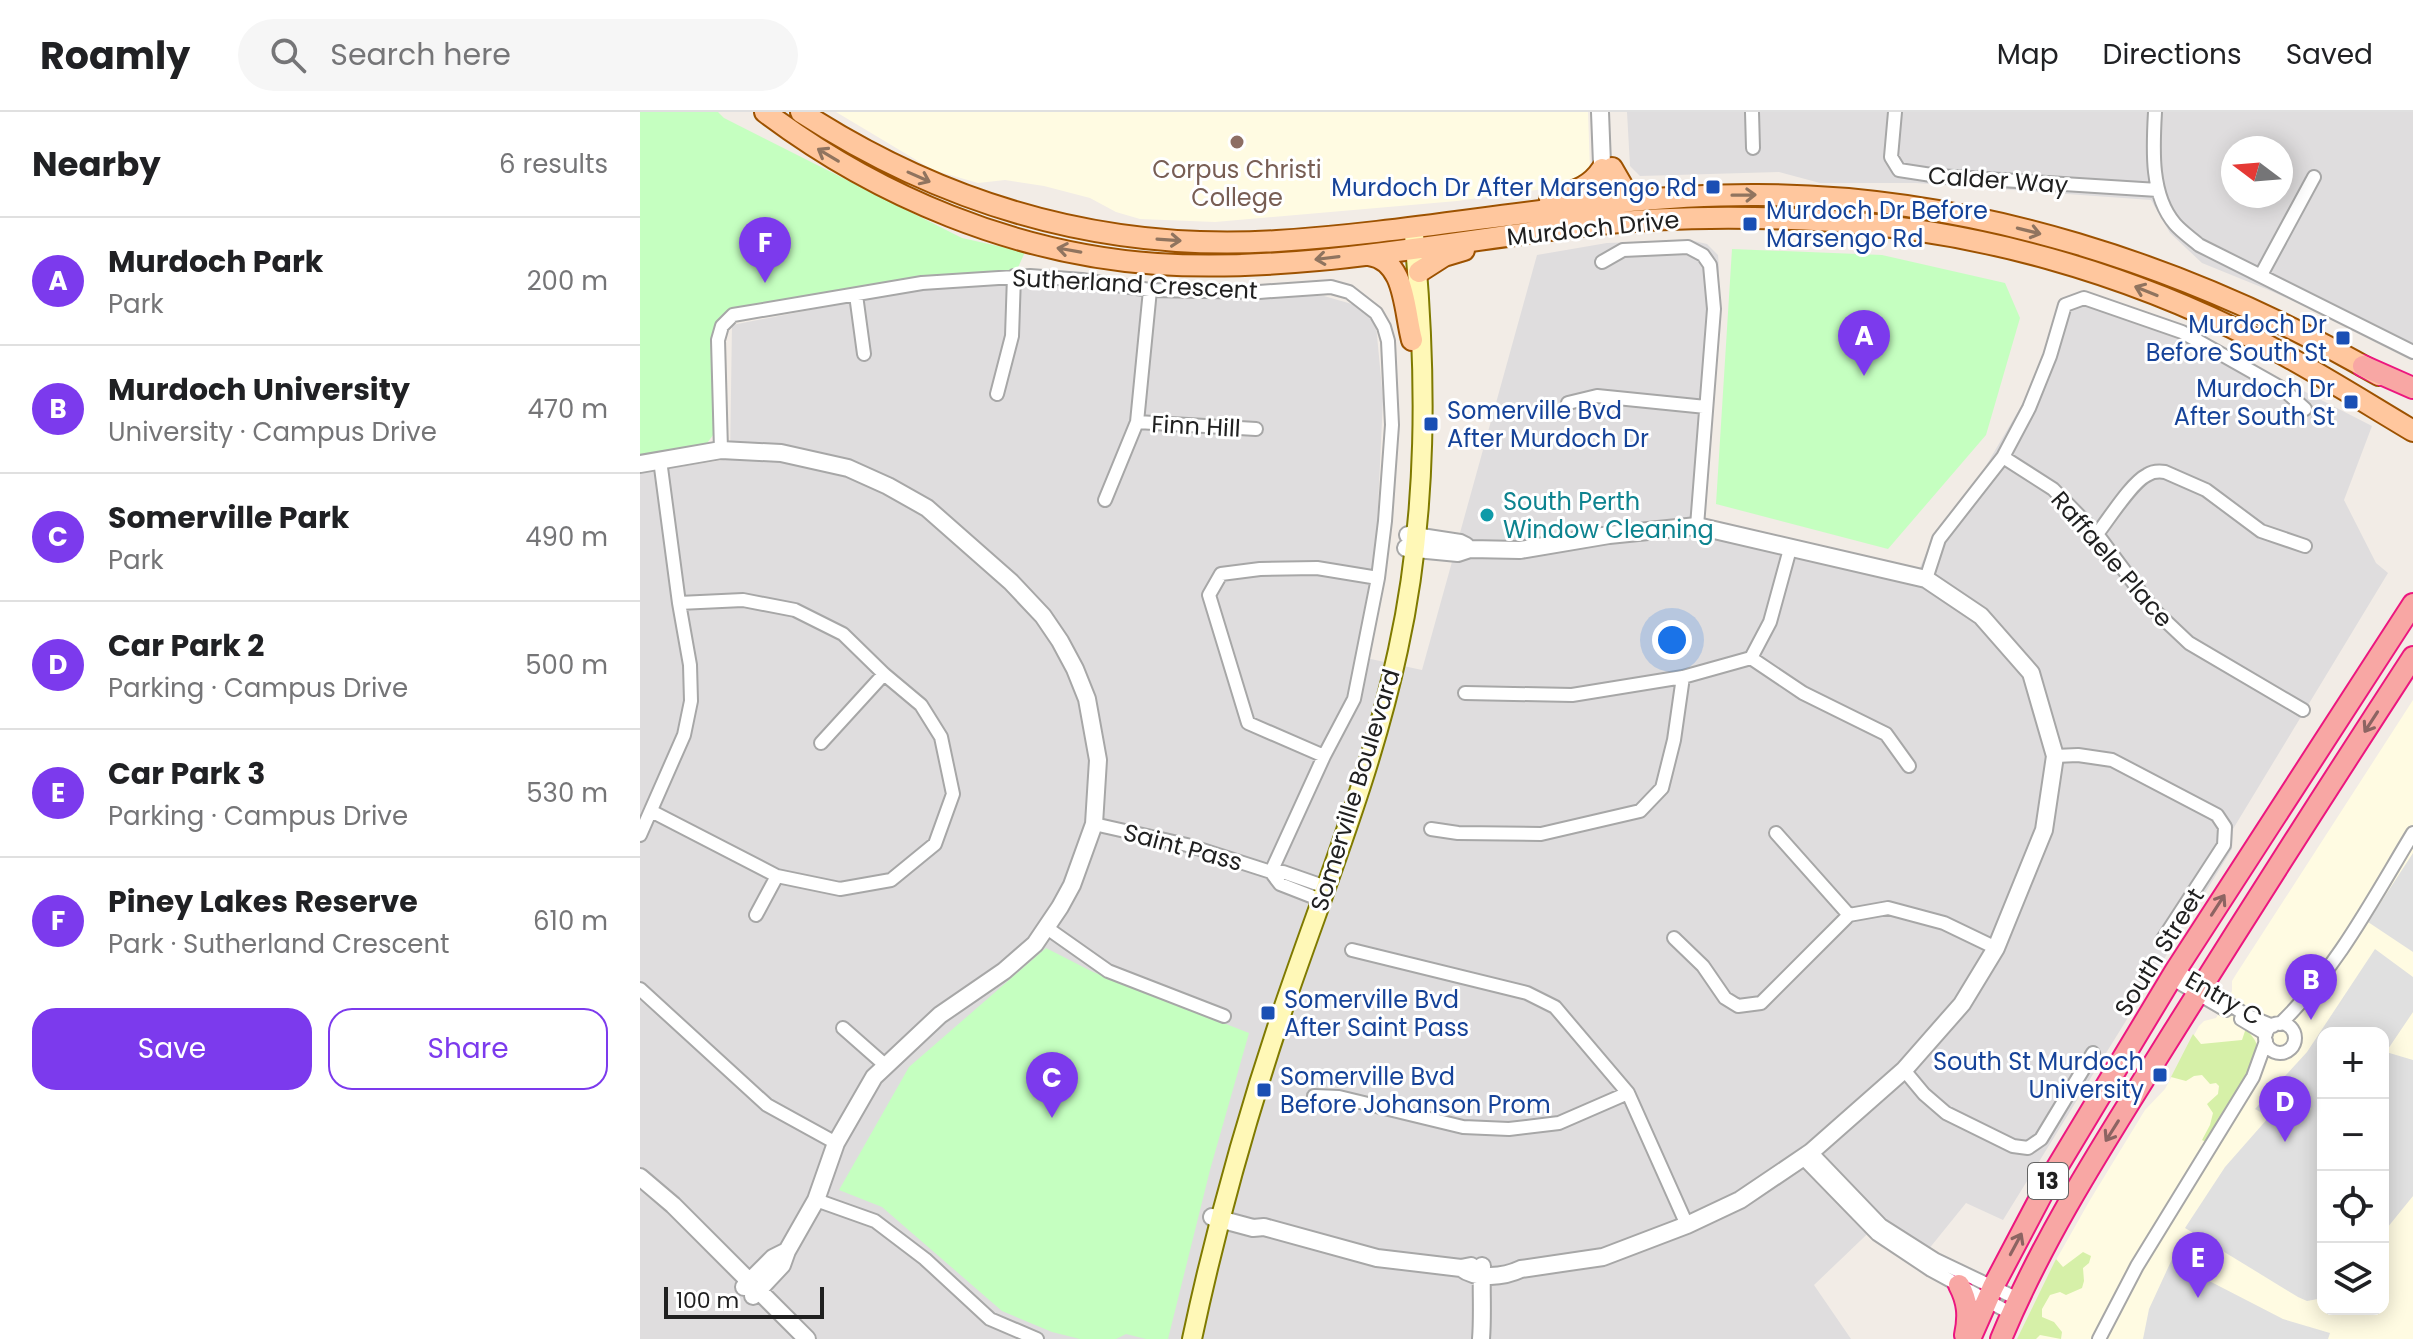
<!DOCTYPE html>
<html lang="en">
<head>
<meta charset="utf-8">
<style>
	body { margin:0; font-family:Poppins,sans-serif; background:#f6f6f6; color:#202124 }
	.controls { position:absolute; right:24px; bottom:24px; display:grid; overflow:hidden; border-radius:16px; box-shadow:0 4px 20px #0003 }
	.controls button { width:72px; height:72px; display:grid; place-items:center; padding:0; border:0; border-bottom:2px solid #e0e0e0; background:#fff; color:#202124; font:40px sans-serif }
	.compass { position:absolute; left:1581px; top:24px; width:72px; height:72px; border-radius:50%; background:#fff; box-shadow:0 4px 20px #0003; rotate:286deg }
	.scale { position:absolute; left:24px; bottom:20px; width:160px; box-sizing:border-box; padding-left:8px; border:4px solid #202020; border-top:0; font-size:22px; line-height:28px; white-space:nowrap; color:#202020; -webkit-text-stroke:6px #fff; paint-order:stroke }
	.you { position:absolute; left:1032px; top:528px; width:28px; height:28px; margin:-20px; border:6px solid #fff; border-radius:50%; background:#1a73e8; box-shadow:0 0 0 12px #1a73e833 }
	.badge { display:grid; place-items:center; width:52px; height:52px; border-radius:50%; background:#7c3aed; color:#fff; font-size:26px; font-weight:700 }
	.pin { position:absolute; translate:-50% -66px; filter:drop-shadow(0 2px 4px #0008) }
	.pin::after { content:''; position:absolute; top:42px; width:28px; height:24px; background:inherit; clip-path:polygon(0 0,100% 0,50% 100%) }
	.list { margin:0; padding:0; list-style:none }
	h2 { display:flex; justify-content:space-between; align-items:center; height:104px; margin:0; padding:0 32px; font-size:34px }
	h2 small { font-size:26px; font-weight:400; color:#757577 }
	.list li { display:grid; grid-template-columns:52px 1fr auto; gap:24px; align-items:center; box-sizing:border-box; height:128px; padding:0 32px; border-top:2px solid #e0e0e0 }
	.list b { display:block; font-size:30px; white-space:nowrap }
	.list p { margin:0; font-size:26px; white-space:nowrap; color:#757577 }
	.list em { font-size:26px; font-style:normal; color:#757577 }
	.actions { display:flex; gap:16px; padding:24px 32px }
	.actions a { flex:1; padding:18px 0; border:2px solid #7c3aed; border-radius:24px; text-align:center; font-size:28px; color:#7c3aed }
	.actions .main { background:#7c3aed; color:#fff }
	.icon { flex:none; width:44px; height:44px; fill:none; stroke:currentColor; stroke-width:2; stroke-linecap:round; stroke-linejoin:round }
	.map { position:relative; flex:none; width:1773px; height:1227px; overflow:hidden }
	header { display:flex; align-items:center; gap:48px; box-sizing:border-box; height:112px; padding:0 40px; background:#fff; border-bottom:2px solid #e0e0e0 }
	header strong { font-size:38px }
	nav { display:flex; gap:44px; margin-inline-start:auto; font-size:28px }
	.search { width:560px; height:72px; background:#f6f6f6; display:flex; align-items:center; gap:20px; box-sizing:border-box; padding:0 28px; border-radius:44px; color:#757577; font-size:30px }
	main { display:flex }
	aside { flex:1; background:#fff }
	.map>svg:first-child { display:block }
	.residential { fill:#dfddde; fill-rule:evenodd }
	.education { fill:#fffbe2; fill-rule:evenodd }
	.grass { fill:#d6f0a8 }
	.park { fill:#c5ffc0 }
	.parking { fill:#e0e0e0 }
	.lines { fill:none; stroke-linecap:round; stroke-linejoin:round }
	.minor-casing { stroke:#a7a7a7; stroke-width:16 }
	.tertiary-casing { stroke:#a7a7a7; stroke-width:20 }
	.secondary-casing { stroke:#7f7a00; stroke-width:22 }
	.primary-casing { stroke:#9d5200; stroke-width:24 }
	.trunk-casing { stroke:#ec177f; stroke-width:24 }
	.minor { stroke:#fff; stroke-width:12 }
	.tertiary { stroke:#fff; stroke-width:16 }
	.secondary { stroke:#fff8b7; stroke-width:18 }
	.primary { stroke:#ffc79e; stroke-width:20 }
	.trunk { stroke:#f8a7a4; stroke-width:20 }
	.oneway { stroke:#90745f }
	.oneway2 { stroke:#8c6462 }
	.education-dot { fill:#8d6e63; stroke:#fff; stroke-width:3 }
	.transit-dot { fill:#1a4fb4; stroke:#fff; stroke-width:3 }
	.culture-dot { fill:#0f9aa8; stroke:#fff; stroke-width:3 }
	.labels { text-anchor:middle; dominant-baseline:central; stroke-width:6; stroke-linejoin:round; paint-order:stroke }
	.shield { fill:#fff; stroke:#636363; stroke-width:2 }
	.shield-label { font-size:22px; font-weight:bold; fill:#202020 }
	.education-label { font-size:24px; fill:#785e54; stroke:#fff }
	.street-label { font-size:24px; fill:#202020; stroke:#fff }
	.transit-label { font-size:24px; fill:#164399; stroke:#fff; text-anchor:end }
	.culture-label { font-size:24px; fill:#0d838f; stroke:#fff; text-anchor:start }
</style>
</head>
<body>
<header>
<strong>Roamly</strong>
<div class="search"><svg class="icon" aria-label="search" viewBox="0 0 24 24"><circle cx="10" cy="10" r="6"/><path d="M15 15l6 6"/></svg>Search here</div>
<nav><a>Map</a><a>Directions</a><a>Saved</a></nav>
</header>
<main>
<aside>
<h2>Nearby<small>6 results</small></h2>
<ul class="list">
<li><span class="badge">A</span><div><b>Murdoch Park</b><p>Park</p></div><em>200 m</em></li>
<li><span class="badge">B</span><div><b>Murdoch University</b><p>University · Campus Drive</p></div><em>470 m</em></li>
<li><span class="badge">C</span><div><b>Somerville Park</b><p>Park</p></div><em>490 m</em></li>
<li><span class="badge">D</span><div><b>Car Park 2</b><p>Parking · Campus Drive</p></div><em>500 m</em></li>
<li><span class="badge">E</span><div><b>Car Park 3</b><p>Parking · Campus Drive</p></div><em>530 m</em></li>
<li><span class="badge">F</span><div><b>Piney Lakes Reserve</b><p>Park · Sutherland Crescent</p></div><em>610 m</em></li>
</ul>
<div class="actions"><a class="main">Save</a><a>Share</a></div>
</aside>
<div class="map">
<svg width="1773" height="1227" viewBox="0 0 1773 1227">
	<rect width="100%" height="100%" fill="#f2ece6"/>
	<path class="residential" d="M987 0H1773V243L1631 179 1562 151 1530 121 1511 88 1276 71H1180L1139 60 1000 64 990 54ZM1593 36H1641V84H1593Z
		M1050 128 1067 132 1078 143 1079 156 1063 409 1278 460 1291 430 1340 364 1393 274 1421 190 1441 181 1538 215 1732 314 1704 388 1736 451 1748 461 1593 717 1592 737 1363 1108 1326 1091 1288 1138 1244 1106 1174 1173 1211 1227H0V361L90 347 92 213 304 172 383 168 494 183 684 184 722 195 736 213 743 287 736 439 726 546 782 558 897 143 967 131Z"/>
	<path class="education" d="M196 0H948L950 58 937 67 910 76 817 89 575 110 500 107 476 100 450 86 404 74 365 68 338 71 293 58Z
		M1773 588V1227H1378L1416 1148 1450 1088 1505 998 1525 977 1559 914 1564 909 1576 906 1592 879V869L1595 864ZM1683 921H1743V1197H1683Z"/>
	<path class="grass" d="M1607 918C1611 923 1616 928 1617 934 1618 955 1578 1011 1566 1030L1562 1028 1570 1013 1573 1001 1567 992 1578 982 1579 974 1576 971 1570 972 1562 963 1554 964 1546 969 1531 965 1553 922 1561 932 1602 928 1605 919Z
		M1443 1140 1451 1144 1449 1151 1443 1156 1444 1169 1442 1176 1426 1183 1420 1180 1410 1183 1402 1197V1205L1414 1210 1422 1220 1421 1227 1400 1223 1396 1227H1377L1416 1147 1423 1155Z"/>
	<path class="park" d="M0 0H78L84 6 322 126 385 140 376 160 287 164 82 203 76 210 73 220 76 319 65 334 0 344Z
		M1092 137 1242 143 1365 171 1380 206 1346 323 1248 437 1076 392Z
		M406 836 453 860 609 921 570 1058 528 1227H506L486 1222 476 1227H440L412 1220 362 1199 242 1095 199 1078 269 955Z"/>
	<path class="parking" d="M1773 741V840L1728 810Z
		M1735 837 1773 865V900L1746 940 1773 948V1084L1743 1121V921H1683V1186L1667 1189 1658 1185 1545 1116 1585 1055 1629 1005 1615 997 1667 940Z
		M1533 1145 1546 1157 1643 1207 1690 1221 1688 1227H1503L1509 1197Z"/>
	<g class="lines">
		<g class="minor-casing">
			<path id="minor" d="M1112 0 1113 36
				M1255 0 1251 45 1259 58 1298 64 1518 78
				M1515 0C1513 36 1510 83 1535 112 1542 120 1551 126 1559 133L1773 240
				M962 150 983 138 1048 135 1063 143 1070 153 1074 197 1057 414
				M1621 163 1674 65
				M216 183 224 242
				M357 282 372 224 374 164
				M928 291 957 284 1066 295
				M497 310 616 317
				M81 338 78 228 82 214 93 203 282 171 390 164 442 168 510 178 619 180 691 175 709 180 736 201 744 215 748 229 752 313 745 409 738 466 714 587 684 644 631 760
				M1363 345 1413 377 1457 422 1513 497 1549 531 1663 598
				M465 388 497 310 510 178
				M1457 422C1469 407 1491 371 1507 363 1513 359 1518 359 1525 360L1566 378 1621 419 1665 434
				M1286 467 1299 427 1363 345 1389 296 1410 244 1425 193 1444 186 1542 220 1643 277 1665 297
				M1111 546 1163 581 1246 622 1269 654
				M825 581 932 583 1043 565 1111 546 1130 510 1150 437
				M181 631 244 562
				M684 644 608 611 569 483 581 462 620 457 677 456 738 466
				M1415 644 1438 643 1472 648 1577 703 1585 715 1584 733 1521 830
				M11 699 137 764 200 777 251 768 295 732 313 682 301 625 281 593 244 562 203 522 155 498 103 488 39 491
				M454 712 547 733 631 760H643L686 775
				M791 717 818 721 901 722 1000 699 1022 676 1034 628 1043 565
				M1136 721 1209 803
				M0 723 44 623 51 589 50 553 39 491 20 348
				M631 760 640 772 681 788
				M116 803 137 764
				M407 816 468 859 584 904
				M1034 826 1063 854 1085 886 1098 894 1121 891 1209 803 1248 796 1304 811 1356 836
				M712 838 887 881 915 895 988 981 1047 1113
				M1536 858 1606 903 1633 914
				M1531 866 1586 898
				M0 877 127 993 196 1031
				M1601 907 1626 922
				M1625 926a15 15 0 1 1 30 0a15 15 0 1 1-30 0Z
				M1640 912C1696 858 1733 787 1773 721
				M203 916 245 953
				M1264 958 1284 982 1306 1001 1373 1034 1388 1036 1401 1027 1453 941
				M674 984 699 985 823 1015 869 1017 919 1011 988 981
				M1171 1040 1241 1113 1296 1148 1378 1187
				M1163 1046 1237 1122 1291 1158 1372 1202
				M176 1088 235 1109 285 1147 350 1207 397 1227
				M1459 1227 1497 1154 1613 965 1626 929"/>
		</g>
		<g class="tertiary-casing">
			<path id="tertiary" d="M960 0 963 78 967 89 976 97
				M0 352 81 338 141 341 208 356 248 374 287 396 371 470 403 504 420 529 435 557 447 587 458 648 454 712 432 773 420 795 395 832 364 859 300 903 234 965 196 1031 176 1088 147 1139 142 1153 113 1184
				M768 423 820 431 826 434
				M766 436 818 441 830 437 880 438 969 423 1057 414 1286 467 1341 504 1391 561 1415 644 1404 718 1356 836 1322 892 1264 958 1171 1040 1100 1088 1047 1113 963 1145 881 1157C864 1165 837 1168 821 1156
				M0 1065 33 1093 167 1227
				M572 1105 613 1116 624 1115 737 1146 821 1156 831 1154
				M104 1175 133 1146 147 1139
				M841 1227C843 1202 841 1179 842 1154"/>
		</g>
		<g class="secondary-casing">
			<path id="secondary" d="M552 1227C575 1119 605 1011 640 906 681 784 731 665 758 538 788 402 787 261 774 123"/>
		</g>
		<g class="primary-casing">
			<path id="primary" d="M125 0C238 85 375 142 517 152 659 161 807 130 949 113 1029 104 1111 104 1192 109 1338 119 1484 160 1615 227 1669 255 1721 288 1773 319
				M161 0C306 94 464 140 637 129 797 119 952 83 1112 83 1331 82 1550 154 1739 263
				M972 56 983 75 998 87
				M910 87C931 80 949 77 962 57
				M729 143C766 148 764 199 772 228
				M779 160 804 144 824 138"/>
		</g>
		<g class="trunk-casing">
			<path id="trunk" d="M1723 254 1773 276
				M1319 1173C1328 1190 1329 1204 1325 1223
				M1330 1227 1353 1175 1410 1067 1536 858 1773 492
				M1361 1227C1404 1123 1465 1030 1524 935 1606 804 1689 674 1773 545"/>
		</g>
		<use href="#minor" class="minor"/>
		<use href="#tertiary" class="tertiary"/>
		<use href="#secondary" class="secondary"/>
		<use href="#primary" class="primary"/>
		<use href="#trunk" class="trunk"/>
	</g>
	<defs><path id="oneway-shaft" d="M-6 0H5M1.5-3L5.5 0L1.5 3" fill="none" stroke-width="1.6" stroke-linecap="round" stroke-linejoin="round" transform="scale(2)"/></defs>
	<g class="oneway">
		<use href="#oneway-shaft" transform="translate(188 43) rotate(-149)"/>
		<use href="#oneway-shaft" transform="translate(279 65) rotate(24)"/>
		<use href="#oneway-shaft" transform="translate(1104 83) rotate(-1)"/>
		<use href="#oneway-shaft" transform="translate(1389 119) rotate(14)"/>
		<use href="#oneway-shaft" transform="translate(529 128) rotate(4)"/>
		<use href="#oneway-shaft" transform="translate(429 138) rotate(-170)"/>
		<use href="#oneway-shaft" transform="translate(687 146) rotate(173)"/>
		<use href="#oneway-shaft" transform="translate(1506 179) rotate(-158)"/>
	</g>
	<g class="oneway2">
		<use href="#oneway-shaft" transform="translate(1731 610) rotate(123)"/>
		<use href="#oneway-shaft" transform="translate(1578 793) rotate(-57)"/>
		<use href="#oneway-shaft" transform="translate(1472 1019) rotate(122)"/>
		<use href="#oneway-shaft" transform="translate(1376 1132) rotate(-62)"/>
	</g>
	<circle class="education-dot" cx="597" cy="30" r="8"/>
	<g class="transit-dot">
		<rect x="1065" y="67" width="16" height="16" rx="4"/>
		<rect x="1102" y="104" width="16" height="16" rx="4"/>
		<rect x="1695" y="218" width="16" height="16" rx="4"/>
		<rect x="1703" y="282" width="16" height="16" rx="4"/>
		<rect x="783" y="304" width="16" height="16" rx="4"/>
		<rect x="620" y="893" width="16" height="16" rx="4"/>
		<rect x="1512" y="955" width="16" height="16" rx="4"/>
		<rect x="616" y="970" width="16" height="16" rx="4"/>
	</g>
	<circle class="culture-dot" cx="847" cy="403" r="8"/>
	<g class="labels">
		<rect class="shield" x="1388" y="1051" width="40" height="36" rx="6"/>
		<g class="shield-label">
			<text x="1408" y="1069">13</text>
		</g>
		<g class="education-label">
			<text x="597" y="57">Corpus Christi<tspan x="597" dy="28">College</tspan></text>
		</g>
		<g class="street-label">
			<text transform="translate(1358 68) rotate(4)">Calder Way</text>
			<text transform="translate(953 116) rotate(-6)">Murdoch Drive</text>
			<text transform="translate(495 172) rotate(3)">Sutherland Crescent</text>
			<text transform="translate(556 314) rotate(3)">Finn Hill</text>
			<text transform="translate(1472 447) rotate(49)">Raffaele Place</text>
			<text transform="translate(715 678) rotate(-73)">Somerville Boulevard</text>
			<text transform="translate(543 735) rotate(15)">Saint Pass</text>
			<text transform="translate(1519 840) rotate(-58)">South Street</text>
			<text transform="translate(1584 886) rotate(30)">Entry C</text>
		</g>
		<g class="transit-label">
			<text x="1057" y="75">Murdoch Dr After Marsengo Rd</text>
			<text x="1126" y="98" text-anchor="start">Murdoch Dr Before<tspan x="1126" dy="28">Marsengo Rd</tspan></text>
			<text x="1687" y="212">Murdoch Dr<tspan x="1687" dy="28">Before South St</tspan></text>
			<text x="1695" y="276">Murdoch Dr<tspan x="1695" dy="28">After South St</tspan></text>
			<text x="807" y="298" text-anchor="start">Somerville Bvd<tspan x="807" dy="28">After Murdoch Dr</tspan></text>
			<text x="644" y="887" text-anchor="start">Somerville Bvd<tspan x="644" dy="28">After Saint Pass</tspan></text>
			<text x="1504" y="949">South St Murdoch<tspan x="1504" dy="28">University</tspan></text>
			<text x="640" y="964" text-anchor="start">Somerville Bvd<tspan x="640" dy="28">Before Johanson Prom</tspan></text>
		</g>
		<g class="culture-label">
			<text x="863" y="389">South Perth<tspan x="863" dy="28">Window Cleaning</tspan></text>
		</g>
	</g>
</svg>
<div class="controls">
<button>+</button>
<button>−</button>
<button><svg class="icon" aria-label="locate" viewBox="0 0 24 24"><circle cx="12" cy="12" r="6"/><path d="M12 2v4M12 18v4M2 12h4M18 12h4"/></svg></button>
<button><svg class="icon" aria-label="layers" viewBox="0 0 24 24"><path d="M12 4l9 5-9 5-9-5zM3 14l9 5 9-5"/></svg></button>
</div>
<svg class="compass" viewBox="-18 -18 36 36"><path d="M0-13l5 13h-10z" fill="#e53935"/><path d="M0 13l5-13h-10z" fill="#757577"/></svg>
<div class="scale">100 m</div>
<div class="you"></div>
<div class="pin badge" style="left:1224px;top:264px">A</div>
<div class="pin badge" style="left:1671px;top:908px">B</div>
<div class="pin badge" style="left:412px;top:1006px">C</div>
<div class="pin badge" style="left:1645px;top:1030px">D</div>
<div class="pin badge" style="left:1558px;top:1186px">E</div>
<div class="pin badge" style="left:125px;top:171px">F</div>
</div>
</main>
</body>
</html>
